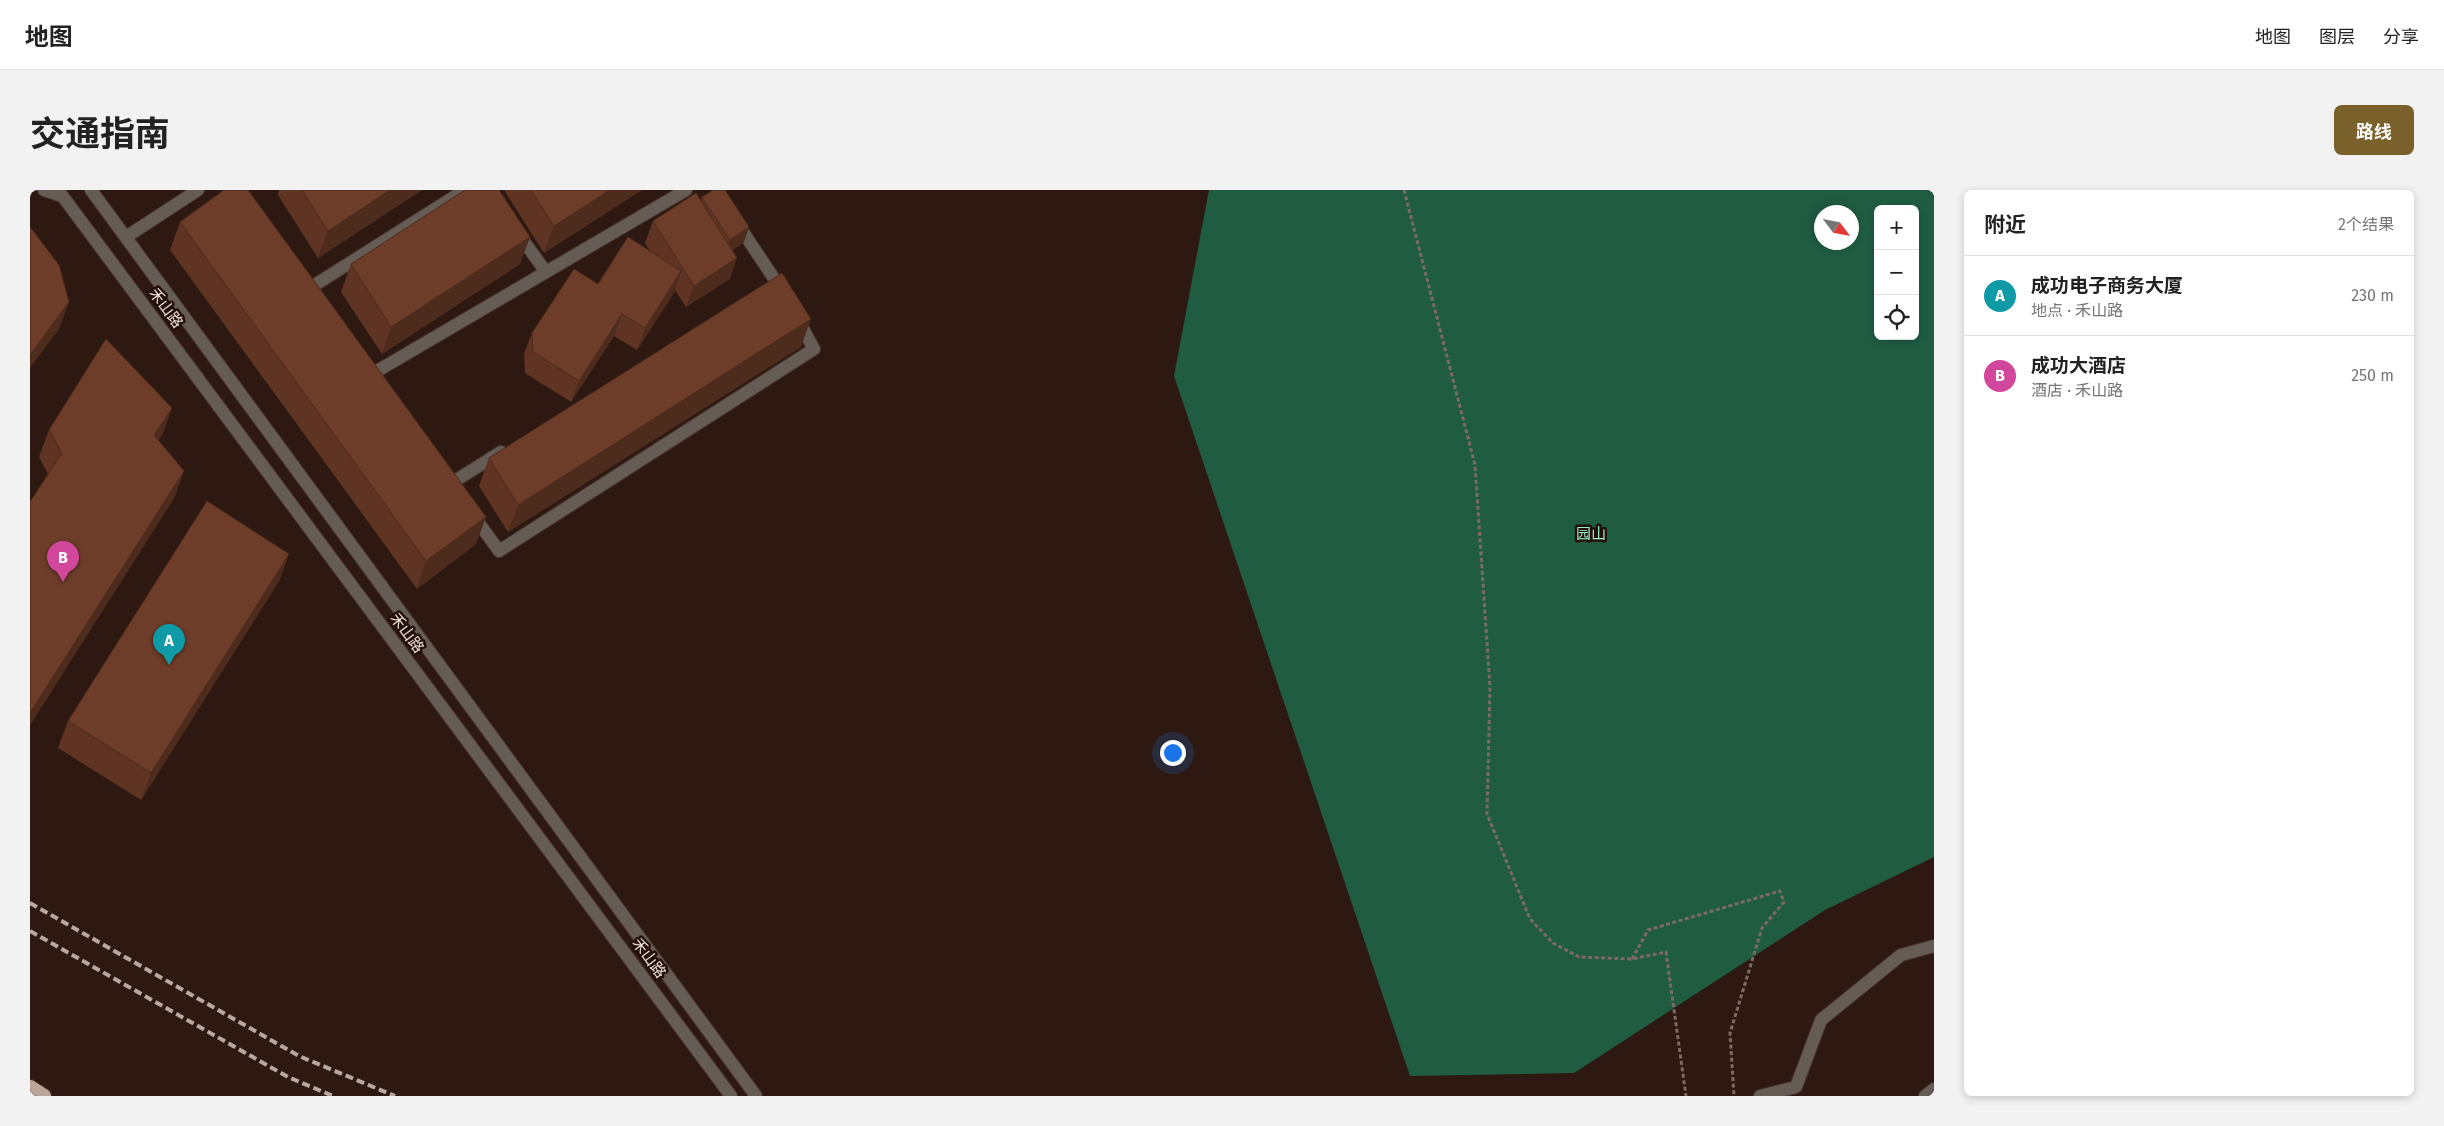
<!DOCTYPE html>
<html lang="zh">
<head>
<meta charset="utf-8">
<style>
	body { margin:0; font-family:"Fira Sans","Noto Sans SC",sans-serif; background:#f2f2f2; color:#222 }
	.controls { position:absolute; right:15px; top:15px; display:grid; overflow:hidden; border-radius:8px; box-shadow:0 2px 8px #0003 }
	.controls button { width:45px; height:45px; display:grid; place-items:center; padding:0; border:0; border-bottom:1px solid #e0e0e0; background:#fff; color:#222; font:25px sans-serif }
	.compass { position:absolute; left:1784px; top:15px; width:45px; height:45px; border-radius:50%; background:#fff; box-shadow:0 2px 8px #0003; rotate:122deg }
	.you { position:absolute; left:1142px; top:562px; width:18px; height:18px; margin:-12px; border:4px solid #fff; border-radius:50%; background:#1a73e8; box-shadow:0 0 0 8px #1a73e833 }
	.badge { display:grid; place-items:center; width:32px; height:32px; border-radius:50%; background:#7a612b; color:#fff; font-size:16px; font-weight:700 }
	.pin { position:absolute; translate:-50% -41px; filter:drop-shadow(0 1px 2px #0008) }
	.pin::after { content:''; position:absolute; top:26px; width:18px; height:15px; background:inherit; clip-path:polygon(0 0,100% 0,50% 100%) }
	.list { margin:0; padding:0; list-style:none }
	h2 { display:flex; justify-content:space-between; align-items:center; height:65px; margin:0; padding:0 20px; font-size:21px }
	h2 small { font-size:16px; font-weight:400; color:#767676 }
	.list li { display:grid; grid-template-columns:32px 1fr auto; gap:15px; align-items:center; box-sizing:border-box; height:80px; padding:0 20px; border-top:1px solid #e0e0e0 }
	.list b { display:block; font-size:19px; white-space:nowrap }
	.list p { margin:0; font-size:16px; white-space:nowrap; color:#767676 }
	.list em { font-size:16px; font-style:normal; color:#767676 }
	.icon { flex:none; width:28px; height:28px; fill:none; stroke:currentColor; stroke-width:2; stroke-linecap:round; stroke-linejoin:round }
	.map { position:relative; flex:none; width:1904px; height:906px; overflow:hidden; border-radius:8px }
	header { display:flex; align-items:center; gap:30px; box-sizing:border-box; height:70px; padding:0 25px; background:#fff; border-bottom:1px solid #e0e0e0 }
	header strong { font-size:24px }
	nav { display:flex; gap:28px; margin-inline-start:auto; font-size:18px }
	.intro { display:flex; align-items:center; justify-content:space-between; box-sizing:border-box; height:120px; padding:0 30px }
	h1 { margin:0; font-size:35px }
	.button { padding:12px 22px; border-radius:8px; background:#7a612b; color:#fff; font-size:18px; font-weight:700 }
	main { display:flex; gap:30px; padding:0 30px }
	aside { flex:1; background:#fff; border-radius:8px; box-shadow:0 2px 8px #0003 }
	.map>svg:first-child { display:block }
	.forest { fill:#1f5c42; fill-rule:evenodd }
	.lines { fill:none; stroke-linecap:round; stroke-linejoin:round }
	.minor-casing { stroke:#48352d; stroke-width:14 }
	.tertiary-casing { stroke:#48352d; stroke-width:14 }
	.trunk-casing { stroke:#48352d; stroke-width:16 }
	.path { stroke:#7c6a63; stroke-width:3; stroke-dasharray:4 2.5; stroke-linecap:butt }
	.minor { stroke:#655c55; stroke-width:12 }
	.tertiary { stroke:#655c55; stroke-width:12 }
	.trunk { stroke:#bba697; stroke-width:14 }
	.rail { stroke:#b7a8a1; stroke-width:4; stroke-dasharray:8 4; stroke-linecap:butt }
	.wall { fill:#5f3423 }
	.shaded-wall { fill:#4d2b1d }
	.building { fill:#6e3d29; stroke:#4d2b1d }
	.labels { text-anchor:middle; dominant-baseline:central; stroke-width:5; stroke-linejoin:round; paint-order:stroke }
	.street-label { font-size:15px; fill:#f0e2dc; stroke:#231008 }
	.park-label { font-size:15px; fill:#97f1c5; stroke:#231008 }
</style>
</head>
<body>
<header>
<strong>地图</strong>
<nav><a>地图</a><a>图层</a><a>分享</a></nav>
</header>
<div class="intro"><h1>交通指南</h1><a class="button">路线</a></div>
<main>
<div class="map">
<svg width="1904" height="906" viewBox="0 0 1904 906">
	<rect width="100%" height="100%" fill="#2d1911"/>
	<path class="forest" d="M1179 0H1904V667L1795 720 1544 883 1380 886 1144 186ZM1848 19H1885V146H1848ZM1792 22H1822V52H1792Z"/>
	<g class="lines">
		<g class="minor-casing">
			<path id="minor" d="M28 0 701 906
				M61 0 726 906
				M707 33 753 102
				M487 42 516 82
				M96 47 168 0
				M280 98 435 0
				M342 184 656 0
				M420 294 471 262
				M443 325 469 361 784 159 768 130
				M1730 906 1766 897 1791 830 1871 765 1904 756
				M1895 906 1904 899"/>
		</g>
		<g class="tertiary-casing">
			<path id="tertiary" d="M14 0 32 6"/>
		</g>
		<g class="trunk-casing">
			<path id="trunk" d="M0 897 14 906"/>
		</g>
		<path class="path" d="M1374 0 1445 275 1460 497 1457 624 1500 729 1523 753 1549 767 1602 769 1636 762 1656 906
			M1602 769 1618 740 1750 701 1754 712 1732 738 1700 843 1704 906"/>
		<use href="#minor" class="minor"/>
		<use href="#tertiary" class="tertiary"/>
		<use href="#trunk" class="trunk"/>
		<path class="rail" d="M0 713 269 866 365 906
			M0 741 258 887 303 906"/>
	</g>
	<path class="wall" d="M249 0H392L288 68 248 5Z
		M474 0H612L514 63Z
		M672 7 714 52 703 60 700 89 656 117 645 100 644 103 607 160 584 146 541 212 495 183 494 164 502 143 568 94 620 61 615 53 623 31 671 10Z
		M150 32 446 354 387 399 140 60Z
		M321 74H490L352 164 311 102Z
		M771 157 478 342 449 296 459 268Z
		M142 218 132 245 128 250 154 281 144 308 0 535V312L18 284 9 267 19 240Z
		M259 364 249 391 111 610 28 558 38 531Z"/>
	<path class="shaded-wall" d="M360 0H392L288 68 298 41Z
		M580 0H612L514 63 524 36Z
		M719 37 714 52 695 65 700 50Z
		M500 47 490 74 352 164 361 137Z
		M707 68 700 89 656 117 664 96Z
		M651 81 644 103 607 160 615 138Z
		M39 112 29 139 0 178V165Z
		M592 124 584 146 541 212 549 191Z
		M781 129 771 157 478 342 488 315Z
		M142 218 132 245 114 272 124 245Z
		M154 281 144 308 0 535V523Z
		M456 327 446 354 387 399 396 371Z
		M259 364 249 391 111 610 121 583Z"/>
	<path class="building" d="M194 0H218L456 327 396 371 150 32Z
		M272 0H360L298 41Z
		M435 0H469L500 47 361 137 321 74Z
		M501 0H580L524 36Z
		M683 0H695L719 37 700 50 672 7Z
		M666 3 707 68 664 96 623 31Z
		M0 37 29 75 39 112 0 165Z
		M598 47 651 81 615 138 592 124 549 191 503 162 502 143 544 79 568 94Z
		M752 83 781 129 488 315 459 268Z
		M76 149 142 218 124 245 154 281 0 523V312L32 263 19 240Z
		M177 311 259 364 121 583 38 531Z"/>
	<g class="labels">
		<g class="street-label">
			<text transform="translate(136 118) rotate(53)">禾山路</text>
			<text transform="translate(377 443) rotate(53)">禾山路</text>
			<text transform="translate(619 768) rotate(53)">禾山路</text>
		</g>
		<g class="park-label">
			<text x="1561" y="344">园山</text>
		</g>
	</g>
</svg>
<div class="controls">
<button>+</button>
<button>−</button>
<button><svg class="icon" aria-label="locate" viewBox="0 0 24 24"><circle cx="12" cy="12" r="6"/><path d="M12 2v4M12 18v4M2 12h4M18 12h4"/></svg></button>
</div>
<svg class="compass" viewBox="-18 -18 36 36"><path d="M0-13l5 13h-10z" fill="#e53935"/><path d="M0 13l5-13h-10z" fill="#767676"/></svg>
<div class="you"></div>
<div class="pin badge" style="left:139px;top:475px;background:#0f9aa8">A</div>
<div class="pin badge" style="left:33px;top:392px;background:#d1479c">B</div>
</div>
<aside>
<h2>附近<small>2个结果</small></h2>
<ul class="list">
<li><span class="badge" style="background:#0f9aa8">A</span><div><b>成功电子商务大厦</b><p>地点 · 禾山路</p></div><em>230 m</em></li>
<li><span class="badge" style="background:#d1479c">B</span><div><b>成功大酒店</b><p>酒店 · 禾山路</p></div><em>250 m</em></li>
</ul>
</aside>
</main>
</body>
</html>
